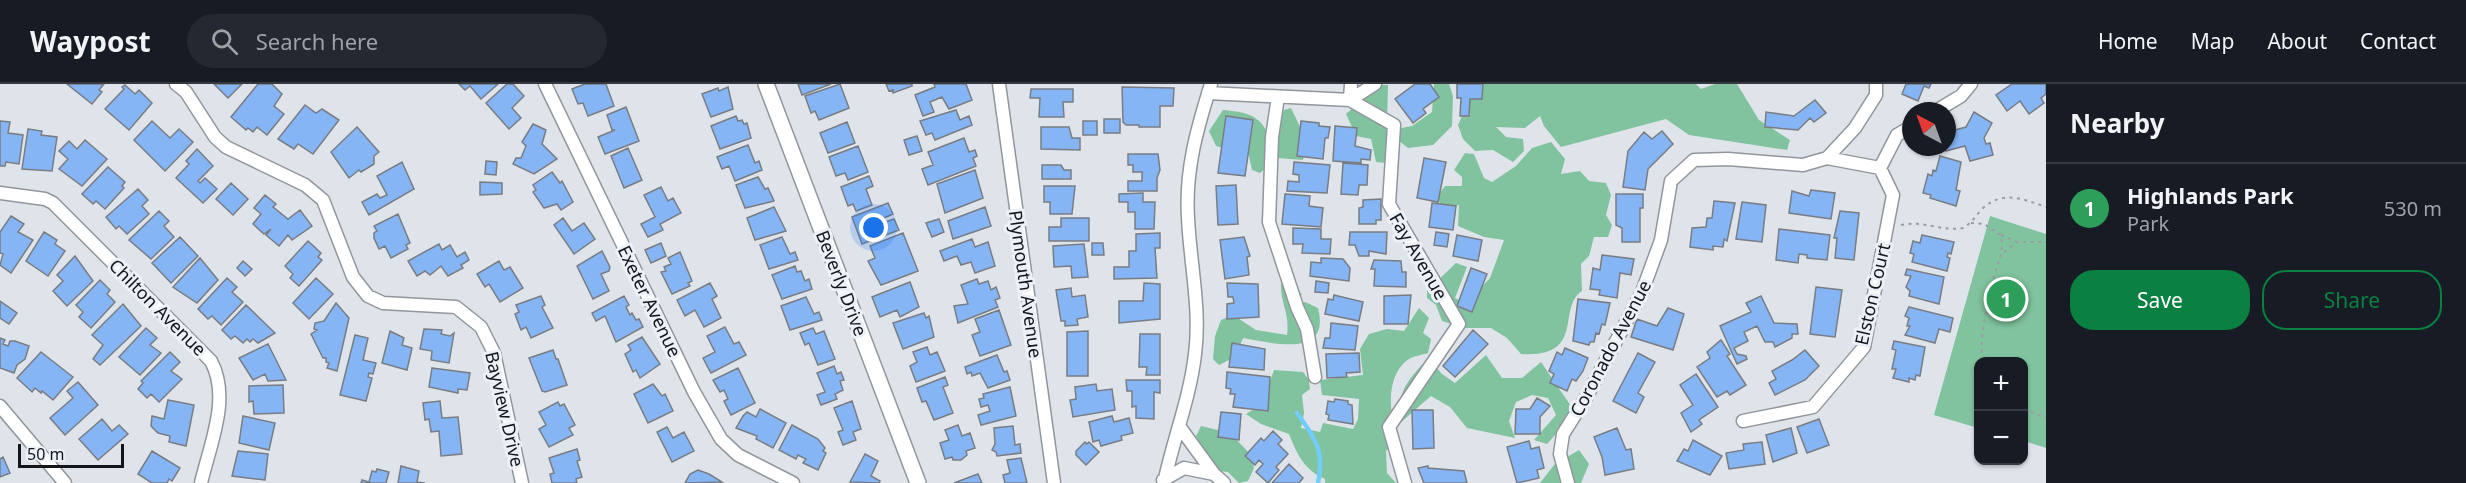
<!DOCTYPE html>
<html lang="en">
<head>
<meta charset="utf-8">
<style>
	body { margin:0; font-family:"Noto Sans",sans-serif; background:#242831; color:#f1f3f6 }
	.controls { position:absolute; right:18px; bottom:18px; display:grid; overflow:hidden; border-radius:12px; box-shadow:0 2px 4px #0004 }
	.controls button { width:54px; height:54px; display:grid; place-items:center; padding:0; border:0; border-bottom:2px solid #363941; background:#171b24; color:#f1f3f6; font:30px sans-serif }
	.compass { position:absolute; left:1902px; top:18px; width:54px; height:54px; border-radius:50%; background:#171b24; box-shadow:0 2px 4px #0004; rotate:319deg }
	.scale { position:absolute; left:18px; bottom:15px; width:106px; box-sizing:border-box; padding-left:6px; border:3px solid #141518; border-top:0; font-size:16px; line-height:21px; white-space:nowrap; color:#141518; -webkit-text-stroke:4px #ecf1f8; paint-order:stroke }
	.you { position:absolute; left:874px; top:144px; width:21px; height:21px; margin:-15px; border:4px solid #fff; border-radius:50%; background:#1a73e8; box-shadow:0 0 0 9px #1a73e833 }
	.badge { display:grid; place-items:center; width:39px; height:39px; border-radius:50%; background:#0b8043; color:#fff; font-size:20px; font-weight:700 }
	.pin { position:absolute; translate:-50% -50%; border:3px solid #fff; box-shadow:0 2px 6px #0006 }
	.list { margin:0; padding:0; list-style:none }
	h2 { display:flex; justify-content:space-between; align-items:center; height:78px; margin:0; padding:0 24px; font-size:26px }
	h2 small { font-size:20px; font-weight:400; color:#9ea1a6 }
	.list li { display:grid; grid-template-columns:39px 1fr auto; gap:18px; align-items:center; box-sizing:border-box; height:90px; padding:0 24px; border-top:2px solid #363941 }
	.list b { display:block; font-size:22px; white-space:nowrap }
	.list p { margin:0; font-size:20px; white-space:nowrap; color:#9ea1a6 }
	.list em { font-size:20px; font-style:normal; color:#9ea1a6 }
	.actions { display:flex; gap:12px; padding:18px 24px }
	.actions a { flex:1; padding:14px 0; border:2px solid #0b8043; border-radius:24px; text-align:center; font-size:21px; color:#0b8043 }
	.actions .main { background:#0b8043; color:#fff }
	.icon { flex:none; width:33px; height:33px; fill:none; stroke:currentColor; stroke-width:2; stroke-linecap:round; stroke-linejoin:round }
	.map { position:relative; flex:none; width:2046px; height:399px; overflow:hidden }
	header { display:flex; align-items:center; gap:36px; box-sizing:border-box; height:84px; padding:0 30px; background:#171b24; border-bottom:2px solid #363941 }
	header strong { font-size:28px }
	nav { display:flex; gap:33px; margin-inline-start:auto; font-size:21px }
	.search { width:420px; height:54px; background:#242831; display:flex; align-items:center; gap:15px; box-sizing:border-box; padding:0 21px; border-radius:33px; color:#9ea1a6; font-size:22px }
	main { display:flex }
	aside { flex:1; background:#171b24 }
	.map>svg:first-child { display:block }
	.green { fill:#80c39e }
	.lines { fill:none; stroke-linecap:round; stroke-linejoin:round }
	.stream { stroke:#73cdfa; stroke-width:4.5 }
	.building { fill:#86b5f6; stroke:#787c83; stroke-width:1.5 }
	.minor-casing { stroke:#91969c; stroke-width:15 }
	.tertiary-casing { stroke:#91969c; stroke-width:18 }
	.path { stroke:#999da3; stroke-width:2; stroke-dasharray:3 4.5; stroke-linecap:butt }
	.minor { stroke:#fff; stroke-width:12 }
	.tertiary { stroke:#fff; stroke-width:15 }
	.labels { text-anchor:middle; dominant-baseline:central; stroke-width:6; stroke-linejoin:round; paint-order:stroke }
	.street-label { font-size:18px; fill:#141518; stroke:#ecf1f8 }
</style>
</head>
<body>
<header>
<strong>Waypost</strong>
<div class="search"><svg class="icon" aria-label="search" viewBox="0 0 24 24"><circle cx="10" cy="10" r="6"/><path d="M15 15l6 6"/></svg>Search here</div>
<nav><a>Home</a><a>Map</a><a>About</a><a>Contact</a></nav>
</header>
<main>
<div class="map">
<svg width="2046" height="399" viewBox="0 0 2046 399">
	<rect width="100%" height="100%" fill="#dfe4eb"/>
	<path class="green" d="M1361 0 1388 1 1386 79 1376 78 1371 55 1356 52 1346 30 1363 15Z
		M1434 0H1449L1453 12 1452 42 1433 61 1408 64 1398 56 1401 44 1412 42 1432 28Z
		M1477 0H1696L1701 5 1715 0H1737L1759 36 1790 56 1787 66 1689 51 1666 35 1561 63 1544 42 1540 32 1525 44 1496 43 1506 53 1523 55 1524 67 1513 78 1493 66 1475 67 1463 55 1458 41Z
		M1291 24C1300 43 1308 55 1303 76L1277 74 1260 89 1252 86 1246 58 1233 67 1216 62 1209 47 1223 26C1242 28 1258 29 1267 48L1280 37 1284 26Z
		M1551 58 1565 75 1561 90 1580 87 1589 97 1606 99 1611 111 1606 131 1612 141 1608 153H1594L1589 172 1581 180 1582 207C1556 224 1587 274 1521 270L1507 254 1491 244H1463L1442 237 1436 221 1427 214V207L1456 179 1467 183 1455 214 1466 220 1490 194 1504 156 1484 153 1458 142 1459 121 1445 125 1436 114 1445 102H1462V93L1454 86 1465 69 1474 70 1484 94 1492 98 1516 82 1532 64Z
		M1990 132 2046 150V364L2024 357V278H1978V344L1934 331Z
		M1281 198H1294L1302 211 1289 216 1291 222 1305 218 1318 224C1331 275 1273 259 1243 254L1235 273 1219 281 1213 275 1215 252 1221 236 1233 231 1256 246 1287 251C1290 228 1280 220 1281 198Z
		M1419 224 1429 234 1423 249 1431 255 1428 269C1422 271 1414 272 1409 275 1384 292 1390 332 1397 355L1386 367 1387 389 1396 399H1325V395C1304 386 1297 370 1289 350L1261 340 1246 330 1262 320 1274 286 1303 288 1309 296 1310 305 1302 311 1304 329 1301 344 1320 348 1323 339 1353 345 1358 335 1359 315 1322 311 1320 296 1363 291 1360 265 1369 250 1387 245 1404 247Z
		M1486 271 1502 294H1522L1541 278 1571 322 1563 342 1547 360 1534 356 1556 331 1548 314 1532 311 1516 318 1509 337 1515 354 1467 344 1450 323 1431 312 1400 339C1397 306 1407 298 1428 274L1442 290 1455 299Z
		M1201 342 1230 349 1252 372 1254 384 1248 397 1239 399 1228 388 1218 387 1212 380 1196 352Z
		M1579 366 1589 380 1581 399H1540L1554 381Z"/>
	<g class="lines">
		<path class="stream" d="M1297 329C1315 354 1325 367 1318 399"/>
	</g>
	<path class="building" d="M67 0H104L99 6 102 8 92 20Z
		M214 0H242L228 14Z
		M258 0H272L282 10 274 22 284 30 267 51 257 43 253 48 248 44 246 46 231 33Z
		M459 0H498L481 15 470 2 465 6Z
		M507 0H513L524 12 512 24 521 34 509 45 486 19Z
		M585 0H606L614 22 588 32 583 19 578 20 572 5Z
		M798 0H831L802 11Z
		M840 0 849 24 819 36 815 27 811 29 805 12Z
		M886 0H912V2L893 9V6L889 7Z
		M934 0H966L972 16 949 25 942 13 930 18 934 28 923 32 915 11 935 3Z
		M1415 0H1430L1439 13 1423 25 1426 29 1413 39 1395 15Z
		M1483 0 1482 15H1470L1469 32H1460L1461 14H1457V0Z
		M1906 0H1931L1929 4 1924 2 1918 17 1902 10Z
		M2012 0H2046V10L2041 14 2044 19 2029 30 2020 17 2007 27 1996 11Z
		M125 1 135 10 139 6 152 19 129 46 105 25 124 5 122 3Z
		M728 3 733 25 711 33 702 10 718 4 719 7Z
		M1122 3 1174 4 1173 22H1160V43H1139V41H1126L1123 38Z
		M1031 5H1073V18H1063L1064 33H1039L1040 14H1030Z
		M1815 16 1826 29 1814 38 1810 34 1798 46 1765 43 1766 28 1794 32Z
		M305 21 316 29 322 25 339 36 313 70 298 60 294 65 278 55Z
		M626 23 639 57 605 70 598 53 615 46H612L607 31Z
		M956 26 960 36 969 32 972 41 935 56 932 49 926 51 920 37Z
		M1974 28 1992 39 1984 54 1986 60 1990 59 1993 71 1970 77 1965 62 1946 67 1941 66 1940 63H1947V48L1966 43Z
		M736 32 738 37 742 36 744 40 747 39 751 54 720 65 711 42Z
		M1226 32 1253 36 1245 92 1218 89Z
		M1104 35H1120V49H1104Z
		M0 37 10 38 8 49 23 51 19 80 6 78 5 82H0Z
		M152 37 170 54 179 45 193 58 165 87 134 56Z
		M1083 37H1097V51H1083Z
		M1301 37 1319 39V42L1330 43 1328 54H1325L1323 75 1297 72Z
		M847 38 855 59 828 69 820 49Z
		M533 40 546 46 542 60 557 75 534 90 513 80 516 74H521L526 62 522 58Z
		M1335 42 1357 44 1355 62 1371 66 1370 76 1361 75V79L1333 77Z
		M357 43 379 68 374 72V80L361 88 359 86 349 94 331 68Z
		M1041 43H1069L1072 54H1080V66L1041 65Z
		M28 45 42 47 41 51 57 53 52 87 22 85Z
		M1662 47 1673 60 1648 85 1645 106 1623 103 1628 67 1644 48 1652 55Z
		M917 52 922 67 909 71 904 56Z
		M964 54 969 68 975 66 977 72 973 74 976 82 928 101 922 85 933 81 928 68Z
		M85 56 107 75 82 102 59 85 68 75 59 67 69 57 77 65Z
		M748 61 755 79 759 77 762 86 735 97 729 82 722 85 717 73Z
		M858 62 868 88 848 96 845 89 836 92 829 73Z
		M628 64 642 96 624 104 611 72Z
		M197 65 213 82 198 97 200 99 205 94 217 105 203 119 176 94 189 80 186 77Z
		M1128 70H1158L1160 86 1157 94V107H1128V97H1142V88H1133V81H1128Z
		M1940 72 1961 78 1956 106 1960 107 1956 122 1930 114 1931 111 1923 109 1928 90 1932 92 1933 86 1936 87Z
		M1424 74 1446 78 1438 118 1417 114Z
		M486 77 497 78 496 91 485 90Z
		M402 78 414 105 369 131 362 118 377 110 380 114 387 111 377 92Z
		M1294 78 1330 81 1327 109 1287 107 1288 97 1299 98V91L1293 90Z
		M1343 79 1368 81 1367 101H1359L1358 111 1341 110Z
		M1042 81H1061L1064 86H1071V95H1042Z
		M108 83 125 98 122 102 124 104 105 125 96 117 93 120 82 110Z
		M975 86 983 114 945 129 937 100Z
		M552 88 560 99 562 97 573 118 561 126 557 120 544 124 533 108 536 106 533 101Z
		M869 92 873 102 866 105 872 121 856 127 853 120 848 122 841 103Z
		M758 93 765 105 768 104 774 117 745 124 736 101Z
		M480 98 502 99V110L480 111Z
		M231 99 248 115 233 131 216 115Z
		M1236 101 1238 140 1218 141 1216 102Z
		M1044 102H1075L1072 130H1050V118H1044Z
		M661 103 668 117 673 114 681 129 660 140 663 146 648 153 641 140 655 133 644 111Z
		M138 105 148 116 142 122 149 130 127 150 119 142 116 145 106 133Z
		M1811 106 1835 109 1831 135 1789 129 1792 107 1809 112Z
		M1143 109V118H1155L1154 145H1135V128H1128V118H1119V110Z
		M1285 110 1310 112 1309 122 1323 124 1321 143 1282 140Z
		M1616 110H1643V124H1640V158H1622V144L1616 141Z
		M265 111 276 120 273 123 288 135 300 126 312 142 292 156 288 151 279 162 266 151 271 145 264 150 253 140 261 130 254 124Z
		M1381 115V136H1376V140H1359V124L1363 123V116Z
		M1714 117 1735 119 1727 157 1724 155 1723 163 1713 162V166L1690 163 1692 144 1706 143 1707 134H1712Z
		M1742 118 1766 121 1762 158 1736 155Z
		M888 119 893 130 879 136 880 140 894 135 899 146 862 160 852 133Z
		M1432 119 1456 122 1453 146 1429 143Z
		M774 123 786 147 755 156 747 134Z
		M985 123 991 142 953 155 948 137Z
		M159 127 169 137 164 142 174 153 151 175 129 156Z
		M1840 127 1859 129 1854 176 1835 174 1837 154H1834Z
		M398 130 410 159 406 161 408 165 391 174 385 162 379 165 374 154V149L377 147 374 142Z
		M11 132 24 140 18 148 33 156 11 189 0 181 3 170 0 169V148Z
		M563 134 572 147 584 139 595 155 574 170 554 141Z
		M1061 134H1089V157H1049V143H1061Z
		M939 135 944 148 932 153 926 139Z
		M1293 144 1321 145V155H1331L1330 170 1302 169 1303 160H1293Z
		M1779 145 1830 151 1827 176 1807 174V171L1799 170 1798 179 1776 176Z
		M44 148 57 156 55 160 65 167 48 192 26 177Z
		M1350 148H1387L1386 170 1369 167V172H1359L1355 161H1349Z
		M1436 148 1449 150 1447 163 1434 161Z
		M903 149 918 187 881 201 868 177 875 174 870 162Z
		M1160 149V164H1155L1157 194 1114 195V183H1129V167H1136V150Z
		M1457 151 1482 156 1478 177 1453 172Z
		M1922 151 1954 158 1951 170 1948 169 1947 173 1950 174 1947 187 1912 178 1914 170 1910 169 1913 157 1920 159Z
		M180 153 198 172 171 199 152 179Z
		M782 153 790 170 795 168 798 176 769 185 760 161Z
		M1244 153 1250 172 1247 173 1249 191 1225 195 1220 156Z
		M972 155 975 163 988 158 995 182 975 189 971 178 961 181 957 172 944 177 940 167Z
		M308 157 321 169 318 173 322 176 299 202 290 194 293 190 285 182Z
		M661 159 666 172 651 179 645 166Z
		M1092 159H1103L1104 171H1092Z
		M439 160 442 166 450 161 457 173 465 168 469 176 461 181 463 184 448 192 441 182 430 191 425 187 417 192 408 177Z
		M1084 160 1088 193 1072 194 1071 182 1054 183 1053 162Z
		M602 167 610 183 609 187 601 190 609 207 593 215 577 182Z
		M680 168 692 197 688 199 690 202 672 210 661 188 666 187 664 183 671 180 668 174Z
		M1602 171 1634 175 1631 191 1620 189 1617 214 1599 211 1600 206 1590 205 1593 184 1600 186Z
		M75 172 93 197 67 222 53 207 63 197 57 191Z
		M200 174 218 196 197 219 173 203Z
		M1321 174 1343 175 1350 184 1349 197 1310 192 1311 178 1321 179Z
		M1374 176 1401 177 1402 188H1406V203L1374 202 1375 185H1371Z
		M243 177 252 185 245 192 237 184Z
		M499 177 504 186 510 183 523 204 500 218 489 200 485 203 477 190Z
		M795 182 797 188 801 187 805 197 809 195 812 205 782 215 772 191Z
		M1471 184 1487 190 1472 228 1457 222Z
		M1907 185 1944 193 1939 220 1909 212 1910 207 1906 203 1911 192 1905 191Z
		M227 194 237 203 232 208 243 218 221 241 212 232 208 235 198 225Z
		M316 194 333 210 309 235 293 219Z
		M977 195 979 200 988 197 991 206 996 203 1000 214 995 216 998 223 958 239 954 222 968 220 961 201Z
		M100 196 110 206 107 210 115 218 91 244 79 233 83 228 76 221Z
		M1316 197 1329 199 1328 209 1315 208Z
		M910 198 919 223 900 233 897 226 880 233 872 213Z
		M710 199 717 212 712 215 721 234 704 243 695 226 685 232 677 216Z
		M1144 199 1160 200V235L1119 239V217H1143Z
		M1227 199 1258 200 1259 233 1227 235V220L1234 219 1233 213H1228Z
		M1816 203 1842 206 1835 253 1810 250Z
		M1071 204 1072 213 1085 211 1088 233 1077 235 1078 241 1065 242V237H1061L1056 206Z
		M1334 211 1363 218 1359 237 1325 230 1328 215 1333 216Z
		M1411 211 1408 240H1384V212Z
		M541 212 545 221 542 223 553 244 531 254 526 243 521 246 515 230 519 228 516 221Z
		M624 212 629 221 626 223 630 231 632 229 636 236 639 235 643 243 616 258 605 232 596 237 592 229Z
		M1761 212 1774 239 1797 240 1798 250H1792V254L1775 263 1773 258H1765L1757 242 1744 248 1748 257 1734 264 1737 270 1746 272 1747 275 1737 280 1720 242 1751 228 1746 219Z
		M806 213 814 230 819 228 822 236 790 246 781 222Z
		M1578 215 1610 219 1605 241 1602 240 1599 250 1596 249 1594 258H1590L1589 261 1573 257Z
		M0 217 17 229 9 240 0 234Z
		M336 219 349 234 337 287 327 284 329 279 326 278V274H323L311 250 317 246 314 245 315 239 324 237Z
		M123 220 141 242 100 281 93 275 103 261 92 251Z
		M246 221 275 249 258 259 253 255 250 258 247 255 243 259 235 252 231 255 222 246Z
		M1909 223 1953 234 1950 248 1939 245 1935 259 1905 251 1910 242H1907L1909 234 1905 232Z
		M1668 224 1684 230 1673 266 1631 253 1637 235 1657 242Z
		M999 226 1011 261 980 272 972 251 980 248 975 235Z
		M924 229 926 234 929 232 934 253 903 265 893 239Z
		M1331 239 1358 242 1355 266 1323 264 1325 254H1330Z
		M725 243 734 260 739 258 746 271 711 289 703 274 715 268 707 252Z
		M146 244 157 254 150 261 161 269 140 291 119 273Z
		M813 244 816 250 824 247 835 275 818 281 809 259 805 261 800 249Z
		M424 245 442 246 441 250 450 252 454 249 449 279 431 276 432 267 420 265Z
		M1473 246 1488 260 1455 293 1443 282Z
		M390 247 404 254 402 261 412 264 407 286 382 279Z
		M1088 247V292H1067V248Z
		M1140 250H1160V291H1146L1147 283H1139Z
		M355 251 368 254 363 276 376 279 373 290 369 289 368 293 372 294 366 317 340 311Z
		M642 253 660 280 640 294 636 286 633 288 625 270 631 266 628 261Z
		M0 254 5 256 3 260 8 262 10 257H15L29 262 25 275 17 281 14 289 0 284Z
		M1721 256 1730 270 1727 272 1746 301 1730 311 1727 307 1717 313 1697 283 1710 274 1707 268Z
		M1894 257 1925 263 1920 292 1916 291 1915 296 1909 294V298L1893 294 1896 285H1892L1896 266 1892 265Z
		M1232 259 1265 265 1264 286 1229 283Z
		M268 260 286 296 268 297 265 290 253 296 239 274Z
		M927 263 930 271 937 268 945 287 916 298 910 282 917 278 913 268Z
		M1565 264 1588 274 1583 287 1576 297 1572 295 1567 307 1550 299 1554 290 1549 287 1557 268 1562 271Z
		M553 266 556 275H558L567 301 545 308 542 307 529 274Z
		M1805 266 1819 282 1805 296 1775 311 1769 299 1776 295 1772 287 1792 276Z
		M41 268 73 293 53 316 42 307 41 309 35 304 32 308 17 294Z
		M170 268 180 278 171 287 182 295 159 318 151 310 147 314 138 305 143 299 141 297Z
		M1359 269 1360 288 1346 289 1347 293 1327 294 1326 270Z
		M1638 269 1655 278 1638 309 1644 313 1636 329 1613 317Z
		M997 271 1004 288 1007 287 1010 296 988 304 980 289 972 292 971 288 967 290 965 283Z
		M834 282 837 290 841 288 844 296 840 297 843 306 835 310 837 315 821 321 817 311 825 308 817 289Z
		M432 284 470 289 467 306 458 305V309L429 303Z
		M738 284 755 319 731 331 724 317 728 315 724 306 720 308 713 296Z
		M1227 288 1270 293 1268 327 1233 323 1235 310H1230L1231 305 1226 304Z
		M1696 290 1718 323 1699 336 1702 340 1691 348 1681 329 1693 321 1680 301Z
		M945 293 948 301 943 303 953 329 934 336 926 317 922 318 917 304Z
		M1126 296H1160V309L1154 308V335L1136 334V322L1132 323V307H1127Z
		M78 298 98 321 65 351 50 334 73 314 67 307Z
		M653 300 662 312 665 310 673 327 648 339 634 310Z
		M1096 300 1097 307 1112 305 1115 326 1073 333 1070 316 1076 315 1075 303Z
		M283 301 284 329 254 330 253 317 249 318V302Z
		M1010 303 1016 332 981 341 978 331 990 327 988 321 981 323 979 315 984 314 983 310Z
		M1537 314 1550 322 1540 333V350H1515L1516 325H1530Z
		M1335 315 1348 317V320L1352 321 1353 340 1328 336 1329 331 1326 330 1328 317 1334 318Z
		M168 316 194 321 186 362 169 358 170 352 158 349 151 342 152 332 164 335Z
		M440 317 442 334 458 333 462 370 441 372 439 347 431 348 429 335 425 336 423 319Z
		M852 317 861 345 853 348 856 356 843 361 838 348 843 346 834 324Z
		M558 318 560 322 564 320 575 341 569 344 573 351 549 363 539 345 546 341 539 328Z
		M760 325 786 339 773 364 756 355 757 352 736 344 743 332 747 328 756 333Z
		M1412 326H1433L1434 364 1413 365Z
		M1221 328 1241 330 1239 356 1218 353Z
		M243 332 275 339 269 366 239 359Z
		M1112 332 1114 338 1129 334 1133 349 1121 352 1122 356 1101 362 1099 356 1093 358 1089 338Z
		M102 335 112 347 119 341 128 350 98 376 79 355Z
		M1819 335 1829 361 1807 369 1797 343Z
		M792 341 818 355 825 364 823 367 826 369 818 386 803 379 806 375 798 371 796 375 779 366Z
		M958 341 962 352 970 349 975 364 966 367 967 371 961 376H953L952 373 945 375 940 359 949 356 945 346Z
		M1013 342 1015 361 1020 360 1021 369 997 372 996 368 992 366 995 360 994 344Z
		M667 343 673 354 684 348 694 367 672 378 657 348Z
		M1617 344 1626 366 1631 365 1634 385 1605 391 1602 373 1594 353Z
		M1791 344 1797 369 1773 378 1766 351Z
		M1273 347 1282 356 1278 360 1288 370 1276 383 1279 386 1268 399 1256 388 1263 380 1259 376 1255 381 1245 372 1261 354 1264 357Z
		M1693 356 1722 372 1710 391 1677 377 1684 365 1688 367Z
		M1529 357 1531 365 1539 363 1544 384 1537 386 1539 394 1517 399 1507 363Z
		M1085 358 1087 360 1089 358 1099 368 1086 381 1076 371V367Z
		M1762 358 1765 380 1729 385 1726 369 1744 366 1743 360Z
		M577 365 580 376 577 377 582 393 576 395 577 399H552L550 390 554 389 549 374Z
		M152 367 180 384 172 397 169 395 167 399H152L138 390Z
		M238 367 268 370 265 396 232 392Z
		M865 370 878 377 871 392 880 397 879 399 850 398Z
		M3 373 10 389 0 393V375Z
		M1021 374 1027 399H1005L1003 391 1010 389 1007 376Z
		M1289 380 1303 394 1299 399H1272Z
		M401 382 419 387 417 398 425 399H398Z
		M1428 382V384L1464 387 1467 399H1424L1418 384Z
		M377 385 389 388 386 399H361L362 396 369 398 372 387 376 388Z
		M698 386 709 390 722 398 685 399 690 390Z
		M978 390 982 399H954Z"/>
	<g class="lines">
		<g class="minor-casing">
			<path id="minor" d="M176 0 186 8 215 53 226 63 305 101 323 116 353 193 368 212 383 219 456 223 481 243 494 269 522 399
				M545 0 694 308 721 355 738 371 793 399
				M999 0 1054 399
				M1208 9 1350 16 1394 41 1389 120 1459 240 1389 343 1405 399
				M1278 13 1272 53 1269 138 1297 223 1307 245 1315 293
				M1350 16 1375 0
				M1350 16 1351 0
				M1936 27 1961 12 1971 0
				M1827 74 1880 84 1897 51 1911 43
				M0 109 45 115 53 119 211 277C231 314 210 360 201 399
				M0 322 65 399
				M1743 337 1813 323 1864 263 1893 111 1880 84
				M1179 342 1214 390
				M1163 396 1184 384 1214 390 1224 399
				M1164 399C1173 356 1190 314 1195 270 1201 226 1190 178 1188 134 1185 86 1197 45 1211 0
				M1568 399 1560 370 1563 350 1587 312 1642 208 1661 156 1671 97 1694 76 1728 75 1803 81 1827 74 1855 44 1876 11V0"/>
		</g>
		<g class="tertiary-casing">
			<path id="tertiary" d="M766 0 918 399"/>
		</g>
		<path class="path" d="M1971 139 1984 140 2001 151C2004 170 1999 174 1994 192 1987 220 1980 248 1982 278
			M1901 141C1923 136 1942 148 1963 144 1972 139 1976 131 1983 124 2004 106 2023 115 2046 123
			M2001 151 2017 158
			M2004 168 2017 158H2046
			M2024 325 2046 334"/>
		<use href="#minor" class="minor"/>
		<use href="#tertiary" class="tertiary"/>
	</g>
	<g class="labels">
		<g class="street-label">
			<text transform="translate(1419 172) rotate(60)">Fay Avenue</text>
			<text transform="translate(842 199) rotate(69)">Beverly Drive</text>
			<text transform="translate(1026 200) rotate(82)">Plymouth Avenue</text>
			<text transform="translate(1872 210) rotate(-77)">Elston Court</text>
			<text transform="translate(650 217) rotate(64)">Exeter Avenue</text>
			<text transform="translate(158 223) rotate(45)">Chilton Avenue</text>
			<text transform="translate(1610 264) rotate(-62)">Coronado Avenue</text>
			<text transform="translate(505 325) rotate(77)">Bayview Drive</text>
		</g>
	</g>
</svg>
<div class="controls">
<button>+</button>
<button>−</button>
</div>
<svg class="compass" viewBox="-18 -18 36 36"><path d="M0-13l5 13h-10z" fill="#e53935"/><path d="M0 13l5-13h-10z" fill="#9ea1a6"/></svg>
<div class="scale">50 m</div>
<div class="you"></div>
<div class="pin badge" style="left:2006px;top:215px;background:#2e9e5b">1</div>
</div>
<aside>
<h2>Nearby<small></small></h2>
<ul class="list">
<li><span class="badge" style="background:#2e9e5b">1</span><div><b>Highlands Park</b><p>Park</p></div><em>530 m</em></li>
</ul>
<div class="actions"><a class="main">Save</a><a>Share</a></div>
</aside>
</main>
</body>
</html>
